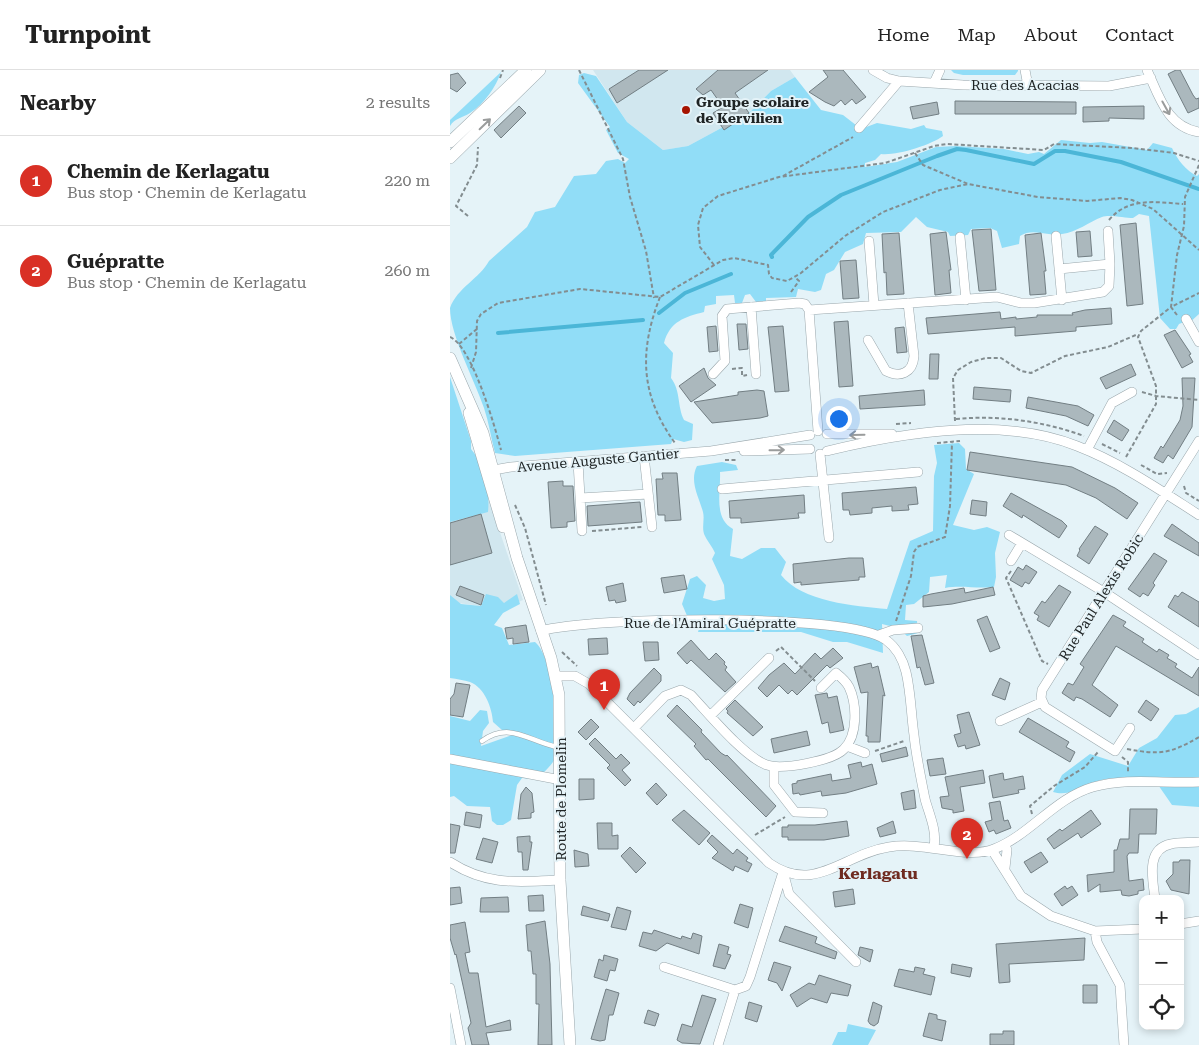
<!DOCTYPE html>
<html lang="en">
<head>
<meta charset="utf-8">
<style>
	body { margin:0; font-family:"Roboto Serif",serif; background:#f6f6f6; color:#222 }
	.controls { position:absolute; right:15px; bottom:15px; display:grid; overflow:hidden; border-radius:10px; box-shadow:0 2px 8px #0003 }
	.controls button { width:45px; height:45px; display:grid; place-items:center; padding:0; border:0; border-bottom:1px solid #e0e0e0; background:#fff; color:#222; font:25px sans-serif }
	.you { position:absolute; left:388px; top:348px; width:18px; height:18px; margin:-12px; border:4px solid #fff; border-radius:50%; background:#1a73e8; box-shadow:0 0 0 8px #1a73e833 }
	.badge { display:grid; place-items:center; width:32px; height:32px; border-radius:50%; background:#d93025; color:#fff; font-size:16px; font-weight:700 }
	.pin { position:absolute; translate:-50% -41px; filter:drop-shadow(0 1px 2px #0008) }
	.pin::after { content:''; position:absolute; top:26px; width:18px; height:15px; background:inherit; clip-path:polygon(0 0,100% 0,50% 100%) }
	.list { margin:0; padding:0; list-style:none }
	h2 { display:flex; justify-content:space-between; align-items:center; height:65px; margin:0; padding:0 20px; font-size:21px }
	h2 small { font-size:16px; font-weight:400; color:#767676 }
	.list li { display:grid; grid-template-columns:32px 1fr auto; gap:15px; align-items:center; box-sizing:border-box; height:90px; padding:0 20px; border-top:1px solid #e0e0e0 }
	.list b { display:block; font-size:19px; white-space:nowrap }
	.list p { margin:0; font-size:16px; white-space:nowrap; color:#767676 }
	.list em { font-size:16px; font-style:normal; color:#767676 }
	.icon { flex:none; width:28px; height:28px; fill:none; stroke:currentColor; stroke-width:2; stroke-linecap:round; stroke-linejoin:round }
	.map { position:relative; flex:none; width:749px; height:975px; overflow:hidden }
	header { display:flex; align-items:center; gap:30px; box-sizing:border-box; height:70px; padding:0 25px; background:#fff; border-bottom:1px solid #e0e0e0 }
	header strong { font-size:24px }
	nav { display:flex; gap:28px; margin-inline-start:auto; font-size:18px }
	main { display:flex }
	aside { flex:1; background:#fff }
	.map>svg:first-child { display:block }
	.built { fill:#d1e7ef }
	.green { fill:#91ddf7 }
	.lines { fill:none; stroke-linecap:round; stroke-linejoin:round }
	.stream { stroke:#4bb6d7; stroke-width:4 }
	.building { fill:#abb8bd; stroke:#727e83 }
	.service-casing { stroke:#9aa7ac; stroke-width:5.5 }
	.minor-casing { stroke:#9aa7ac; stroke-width:10 }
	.tertiary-casing { stroke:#9aa7ac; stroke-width:12 }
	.path { stroke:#838d90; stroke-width:2; stroke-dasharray:4 2.5; stroke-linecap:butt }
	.service { stroke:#fff; stroke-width:4.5 }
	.minor { stroke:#fff; stroke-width:9 }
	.tertiary { stroke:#fff; stroke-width:11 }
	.oneway { stroke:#9a9c9c }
	.poi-dot { fill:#a61401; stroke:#e5f3f8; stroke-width:2 }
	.labels { text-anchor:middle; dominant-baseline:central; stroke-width:4; stroke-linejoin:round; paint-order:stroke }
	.street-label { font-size:14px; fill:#1e2324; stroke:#e5f3f8 }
	.poi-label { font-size:14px; font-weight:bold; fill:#1e2324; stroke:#e5f3f8; text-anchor:start }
	.quarter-label { font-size:16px; font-weight:bold; fill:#6f2b20; stroke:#e5f3f8 }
</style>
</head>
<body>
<header>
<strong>Turnpoint</strong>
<nav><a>Home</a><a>Map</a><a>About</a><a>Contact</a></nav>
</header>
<main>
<aside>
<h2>Nearby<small>2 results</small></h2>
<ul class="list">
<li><span class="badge">1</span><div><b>Chemin de Kerlagatu</b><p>Bus stop · Chemin de Kerlagatu</p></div><em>220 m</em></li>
<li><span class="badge">2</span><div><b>Guépratte</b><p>Bus stop · Chemin de Kerlagatu</p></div><em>260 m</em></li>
</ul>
</aside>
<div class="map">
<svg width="749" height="975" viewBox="0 0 749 975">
	<rect width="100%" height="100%" fill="#e5f3f8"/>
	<path class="built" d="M143 0H340L345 7 321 21 299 43 238 76 213 80 177 52Z
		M39 430 73 530 53 539 8 533 0 527V440Z"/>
	<path class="green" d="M501 0H568V1L565 5H513L504 3Z
		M51 2C46 17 34 34 20 43 12 48 5 48 0 56V50Z
		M134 3 146 6 177 52 213 80 238 76 299 43 321 21 345 7 371 40 393 45 411 59 427 53 461 59 474 55 476 58 492 61 493 66C481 75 446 86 431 84L425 90 415 93V97L447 92 486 77 506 76 554 79 578 84 589 82 594 84 611 70 640 73 652 72 697 80 703 73 722 78C727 89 736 101 747 106L749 104V244L738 254 734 252 729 254 726 259H720L710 248 699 146 689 144 683 148C675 148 659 144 652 147 639 152 627 162 612 164 599 167 583 157 570 166L569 174 552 178 547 161 540 158 521 159 518 165 500 166 498 162 477 157 466 147 451 162 416 163 413 174 395 182 384 200 376 204 371 220 365 222 348 219 346 227 316 228V231L306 232 300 224 295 225 292 233H285L284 225 266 226V234L255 236 254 242C235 247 220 251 214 273L223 283 221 308C231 321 227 336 234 350L243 354 242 370 234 372 223 369 221 374 65 386 45 383C41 368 39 353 34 338 25 311 0 265 0 238 7 218 30 208 39 191L77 157 85 142 105 137 124 106 146 104 156 91 168 89 175 93 179 89 168 83 156 60 160 57 128 13 129 5Z
		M0 307 21 371V379C35 395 40 422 38 442L0 452Z
		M509 373 515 379 516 399 524 404 503 455 524 460 537 457 550 462 545 483 546 507 544 517C526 519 512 515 495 518L497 505 480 507 479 522 464 534 456 535 455 550 467 551 468 563 457 566 448 558 432 554 433 583 397 572H383L351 562H248L252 548H238L232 534 240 509 247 506 256 515 253 528 264 531 275 529 274 515 262 489 265 483C262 476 258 472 255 466 251 458 255 450 253 442 249 427 239 411 247 396L272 392 286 395 288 400 270 402C271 422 263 448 283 459L280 486 292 489 311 478H325L336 492 331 505C352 532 405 536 437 539L460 471 483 461 484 406 487 393 484 375Z
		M36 524 48 527 54 533 67 524 70 534 53 543 44 555 52 558 59 575 85 572C105 589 106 659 108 685 99 698 90 711 72 708L67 715 61 750 53 755H47L42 751 40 737 17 736 4 726 0 727V646L20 651 30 640 37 641 39 653 33 661 31 676 62 665 60 660H52L43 652C42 638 35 618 20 612 14 610 7 609 0 608V525L11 534 31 536Z
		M749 637V737L722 735 704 709C688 708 672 707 656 709 637 712 622 728 603 722L612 705 640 684 678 696 689 678 707 668 725 645 736 644Z
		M398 954 426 960 418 975H382L388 962H396Z"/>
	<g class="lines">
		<path class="stream" d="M322 187 321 185 358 147 391 125 487 86 507 79 516 80 584 94 605 81H615L671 92 749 119
			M209 243 235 223 281 204
			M48 263 193 250"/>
	</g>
	<path class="building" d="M189 0H218L167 33 159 19Z
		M268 0H318L285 23 299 43 274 60 263 43 273 37 261 20 253 25 246 19Z
		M373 0H393L416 27 406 34 402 29 395 35 391 30 384 36 375 32 359 22 378 7Z
		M726 0H730L743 25 746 29 749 28V38L738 43 718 4Z
		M8 3 16 13 7 22 0 18V5Z
		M505 31 626 32V44H505Z
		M487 32 489 44 463 49 460 37Z
		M69 36 76 43 51 68 44 60Z
		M694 36V49L659 48V51L633 52V37Z
		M686 153 693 234 677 236 670 155Z
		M541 159 546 220 529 221 522 160Z
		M640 161 642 186 628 187 626 162Z
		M496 162 501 200H499L501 223 485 225 480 164Z
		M449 163 454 224 437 225 436 202 434 203 432 164Z
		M591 163 596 201H594L596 224 580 225 575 165Z
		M406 190 409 228 393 229 390 191Z
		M661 238 662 254 626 257V261L565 266V257L478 264 476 248 550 242 551 249 566 247V249L587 247V245H623L622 243 635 240Z
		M398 251 403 316 389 317 384 252Z
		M287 254H296L298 279 289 280Z
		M266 256 268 281 259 282 257 257Z
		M333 256 339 321 325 322 318 257Z
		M454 257 457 282 447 283 445 258Z
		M725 260 741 284 739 285 743 292 732 298 714 265Z
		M480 284H489L488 309H479Z
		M681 294 686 305 656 319 650 308Z
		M254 298 258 308 266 315 241 332 229 316Z
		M732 308H745L742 357 723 389 718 385 713 393 704 388 711 376 713 378 730 350 733 336Z
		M524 317 561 320 560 332 523 329Z
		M307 320 314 321 318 346 310 348 262 353 244 332 288 325V322Z
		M474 320 475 335 410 339 409 326Z
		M578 327 628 336 644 345 638 356 616 346 576 338Z
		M664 350 679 360 672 371 657 362Z
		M520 382 622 397 665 418 688 433 677 449 646 428 616 415 517 400Z
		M212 403H227L231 450 215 451V445H208L206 409H213Z
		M113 411V416H123L125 451 117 452V457L101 458 98 412Z
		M466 417 468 434 458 435 459 440 442 441V436L422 438V443L400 445 399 440H393L392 423Z
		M561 423 612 451 617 456 609 468 573 445 572 448 553 436Z
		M354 425 355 443H348L349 448 291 453V448H280L279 431Z
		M522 430 537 432 536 446 520 444Z
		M190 432 192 452 138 456 137 436Z
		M31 444 42 483 0 495V453Z
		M722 454 749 473V486L714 466Z
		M645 456 658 464 639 494 627 486 630 480 629 479Z
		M704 483 717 491 703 513 705 515 698 526 693 523 690 527 678 519Z
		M399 488H413L415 507H409V510L373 513 351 515V512L344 513 343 494Z
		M576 495 587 502 579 514 575 512 572 517 560 510 568 497 573 500Z
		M234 505 237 519 214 523 211 508Z
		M173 513 176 531 166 533 165 530 159 531 156 517Z
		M609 515 621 522 599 557 587 550 589 546 584 543 592 531 595 533Z
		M10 516 34 525 31 535 6 525Z
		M543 517 545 525 502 534 473 537V526L481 524 514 518 515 523Z
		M732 522 749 532V557L718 537 725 525 728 527Z
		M663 545 676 552 673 556 694 569 692 572 707 582 709 579 719 585 717 588 727 594 725 597 742 608 749 597V626L666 576 642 615 668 635 660 647 632 629 626 627 624 631 612 623 618 613 623 615 634 597 630 594Z
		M537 546 550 578 540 582 527 550Z
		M76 555 79 572 63 574V568L57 569 55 558Z
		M472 565 484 613 475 615 470 597 467 598 461 566Z
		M157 568 158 584 139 585 138 569Z
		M241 570 259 590 266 583 275 592 274 594 277 597 275 600 286 612 275 622 241 590 237 594 227 583Z
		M193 572H208L209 590 195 591Z
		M383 578 393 588 380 598 377 595 347 625 342 620 338 624 329 615 317 627 308 618 319 605 334 593 345 604 365 583 371 589Z
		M421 593 422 598 428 596 435 626 433 625 430 672H418V666H416L418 622 411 623 404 597Z
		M204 598 211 605V611L190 633 188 631 184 636 177 629 180 623Z
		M550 608 560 613 555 630 542 625Z
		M6 613 20 615 13 647 0 645V629L4 624Z
		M377 623 378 628 387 626 394 660 380 663 378 652 372 654 365 625Z
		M285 630 313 657 303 666 277 643 278 641 276 639Z
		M696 630 709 639 701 651 688 642Z
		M227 635 252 660 251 662 271 683 276 686 277 685 326 736 316 747 258 689 256 690 244 676 246 674 217 646Z
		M519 642 530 675 516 679 515 675 508 677 504 665 511 663 507 645Z
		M578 648 619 672 616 677 625 682 620 692 569 662Z
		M141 649 149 657 136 670 128 662Z
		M357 661 360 675 324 683 321 669Z
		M145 668 166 689 171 684 180 693 172 700 181 710 175 716 157 698 160 695 139 674Z
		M456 677 458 686 432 692 430 684Z
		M493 688 496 704 480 706 477 690Z
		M411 692 412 697 422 694 427 714 396 723 372 726 371 721 350 725 349 723 343 724 342 714 347 713V711L381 704 382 711 401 708 398 695Z
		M533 700 535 713 510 717 514 741 503 743V740L492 738 490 727 499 726 495 707Z
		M553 703 554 710 573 706 575 719 568 720 569 723 543 728 539 706Z
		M129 709H144V729L129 730Z
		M206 713 217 725 207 735 196 723Z
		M76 717 82 723 84 742 81 743V748L68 749 71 724Z
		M464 720 466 738 454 740 451 723Z
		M550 731 554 751 558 750 561 758 546 764 544 760 539 762 535 752 542 750 539 733Z
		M680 739H707L706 764H689L688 783H679L677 786 679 811 693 809 694 820 688 821V824L679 826 672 825 671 820 650 822V814L638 822 637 805 664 802V780H667L670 769H679Z
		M234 740 260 763 249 775 222 750Z
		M641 740 651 754 631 768 628 763 604 779 597 769 610 759 612 761Z
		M16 742 32 745 30 758 14 755Z
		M397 751 399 766 374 770H338V767H332V757H338V755H365Z
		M443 751 446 763 430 767 427 758Z
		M147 753H162V766L168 765V779H148Z
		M0 754 10 756 5 783H0Z
		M262 765 283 784 287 779 298 788 296 791 302 794 298 802 285 796 283 801 262 788 268 782 257 771Z
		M80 766V772H82L78 800H73L72 782H68L67 767Z
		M33 768 48 772 42 793 26 789Z
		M180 777 196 793 186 803 171 786Z
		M124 780 138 784 139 796 125 797Z
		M591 782 598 792 581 803 574 792Z
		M730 790H740L739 824 721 820 716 811 723 804V792H729Z
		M615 816 617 819 622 816 628 825 612 836 604 824Z
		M10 817 12 833 0 835V818Z
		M403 819 405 834 385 837 383 822Z
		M93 825 94 841H79L78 826Z
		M58 827 59 842H30L31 828Z
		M290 834 303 838 298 858 284 853Z
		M133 836 160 844 158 851 131 845Z
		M167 837 181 841 176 860 161 857Z
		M95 851 100 894 102 975H88L89 934H86V904H83L81 881H78L76 855Z
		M15 852 20 882 15 883 19 903H28L36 957 60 950 61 960 36 963 39 975H22L18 958 21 953 14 920 6 884 5 885 0 868V855Z
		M335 856 367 867 365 873 387 882 385 889 329 871Z
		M204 860 231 869 232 866 241 869 243 863 252 866 249 884 217 873 206 881 189 876 193 862 202 864Z
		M635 868 634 890 559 894 560 912 549 913 546 874Z
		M269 874 279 877 277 884 281 885 275 899 263 896Z
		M410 877 423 880 420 892 408 885Z
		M154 885 168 889 165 901 160 900 157 911 144 907 149 889 153 891Z
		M324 892 341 897 332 921 327 913 318 910Z
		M502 894 522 898 520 907 501 903Z
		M465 897 475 899 473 904 485 907 481 925 444 916 449 899 464 902Z
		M369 905 401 915 398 926 381 923 377 933 361 928 347 937 340 925 359 913 365 915Z
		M633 915H647V933H633Z
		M156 919 169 923 163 945H159L155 970 150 971 141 969Z
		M252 925 266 929 250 974 232 973 227 970 232 954 242 957Z
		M299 932 312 936 307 952 295 948Z
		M423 932 432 936 428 953 424 956 420 954 418 951Z
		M198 940 209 944 205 956 194 953Z
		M479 943 487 945V949L496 951 492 971 473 966Z
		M553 961H564V975H540V964H553Z"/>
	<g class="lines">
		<g class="service-casing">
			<path id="service" d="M32 671C60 651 78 671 107 677"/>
		</g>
		<g class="minor-casing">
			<path id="minor" d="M423 0 437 8 449 11 513 15 659 16 701 8
				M575 0 578 16
				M697 0C709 26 717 57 749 62
				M484 13 490 0
				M409 58 449 11
				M658 161 660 194
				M606 166 612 230
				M510 167 516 230
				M419 171 424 235
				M301 237 306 304
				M359 240 368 361
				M736 249 749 272
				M418 270 436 301C450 308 463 303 464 286L458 233
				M263 304 275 291 272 246 277 239 349 233 355 234 359 240 547 227 571 233H584L653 222 659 216 660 194 609 199
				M377 364H442
				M637 380 662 333 682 322
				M294 381 360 379
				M377 381C454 362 553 346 627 376 671 393 710 420 749 445
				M370 384 379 468
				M194 386 202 457
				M128 392 132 461
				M38 401 61 397 261 381 360 365
				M272 419 468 402
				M130 428 198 424
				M559 465 654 522 749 585
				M561 491 572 473
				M91 561C140 547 399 542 436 570 446 577 453 590 456 602 461 623 461 644 464 665 466 686 471 708 475 729 479 744 487 760 484 777
				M429 565 443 560 468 558
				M106 606H125L139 614 319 793C365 825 393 784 439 777 474 771 516 790 544 779 580 765 605 728 643 717 678 707 714 714 749 712
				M260 646 319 588
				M550 651 592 632
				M184 658 215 626 231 620 241 625C258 643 295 688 317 695 332 700 383 691 394 679 408 665 407 634 399 617 396 611 391 607 386 603L371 618
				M680 658 665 681 595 637 591 628 592 620 749 371
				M397 676 415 683
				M0 689 111 710
				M324 697V715L345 742 373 743
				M555 775 557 780 555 798
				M542 780 571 826 601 846 645 861 693 859
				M0 792C37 816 68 812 110 810
				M334 805 339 824 406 892
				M705 829C703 810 695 779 721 774 730 772 740 773 749 772
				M730 854 749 851
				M645 861 647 872 670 915 674 975
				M214 897 285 920
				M0 918 11 975
				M268 975 285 920 296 916 300 907 333 802"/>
		</g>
		<g class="tertiary-casing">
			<path id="tertiary" d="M0 72 76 0
				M0 88 90 0
				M0 288 33 363 67 488 101 588 109 625 110 810 120 975
				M19 343 53 457"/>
		</g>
		<path class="path" d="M129 0 173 89 180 127 196 181 204 228
			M50 8 53 0
			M465 83 473 95 518 114
			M333 106 403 67
			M18 146 6 136 27 95 28 77
			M659 150C678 127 706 132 733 134
			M264 195 250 177 248 155 253 138 268 126 329 107 435 93 484 76 497 74 594 80 604 74 682 78 724 83 749 91
			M341 222 349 211 345 207
			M210 227C189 281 190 325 225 373
			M727 245 721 237 749 223
			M0 267C22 276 45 357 51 380
			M9 274 28 258
			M21 298 26 282 27 251 31 244 48 233 130 219 210 227 273 190 284 188 318 195 319 204 322 208 337 211 351 203 395 166 433 142 490 120 518 114 588 127 637 131 670 128 682 130 703 139 749 180
			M282 299 292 298V306L297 305
			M692 322 706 326 749 330
			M506 349C549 345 593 351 634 366
			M505 351 503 308 508 300 521 292 536 288H551L571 301 581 303 615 286 658 277 688 264
			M446 354 461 353
			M487 373 510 371
			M652 374 670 383
			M676 387 706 334V316L688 267 691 261 721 237 727 185 734 156 735 127 749 95
			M275 390H288
			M691 395 707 404 717 403
			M734 416 736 423 749 431
			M65 435 75 458 96 535
			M142 461 192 457
			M561 501 556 508 592 591 598 594
			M446 551 461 506 464 482 467 477 495 467 500 436 502 372
			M326 581 331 577 365 611
			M112 582 127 596
			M677 679C710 685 720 684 749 667
			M425 681 454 671
			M672 687 678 692V702
			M582 744 580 736 604 716 635 697 648 682
			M305 765 335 747"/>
		<use href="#service" class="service"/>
		<use href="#minor" class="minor"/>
		<use href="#tertiary" class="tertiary"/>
	</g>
	<defs><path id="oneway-shaft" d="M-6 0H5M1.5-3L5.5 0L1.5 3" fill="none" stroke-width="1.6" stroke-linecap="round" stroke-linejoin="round" transform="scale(1.25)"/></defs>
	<g class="oneway">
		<use href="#oneway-shaft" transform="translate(716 38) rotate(61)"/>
		<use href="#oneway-shaft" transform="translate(35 54) rotate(-44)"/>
		<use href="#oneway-shaft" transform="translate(407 365) rotate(179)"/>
		<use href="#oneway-shaft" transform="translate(327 380) rotate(-1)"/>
	</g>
	<circle class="poi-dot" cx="236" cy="40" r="5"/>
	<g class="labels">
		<g class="street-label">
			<text x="575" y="15">Rue des Acacias</text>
			<text transform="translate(148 390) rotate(-5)">Avenue Auguste Gantier</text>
			<text transform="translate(651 527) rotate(-58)">Rue Paul Alexis Robic</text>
			<text x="260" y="553">Rue de l'Amiral Guépratte</text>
			<text transform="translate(111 729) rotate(-90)">Route de Plomelin</text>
		</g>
		<g class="poi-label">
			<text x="246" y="32">Groupe scolaire<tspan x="246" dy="16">de Kervilien</tspan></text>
		</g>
		<g class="quarter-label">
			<text x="428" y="803">Kerlagatu</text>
		</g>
	</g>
</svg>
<div class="controls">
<button>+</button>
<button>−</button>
<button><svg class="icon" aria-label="locate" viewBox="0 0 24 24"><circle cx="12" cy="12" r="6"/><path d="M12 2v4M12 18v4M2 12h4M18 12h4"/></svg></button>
</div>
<div class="you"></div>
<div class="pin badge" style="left:154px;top:640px">1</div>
<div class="pin badge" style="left:517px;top:789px">2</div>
</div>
</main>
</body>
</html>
